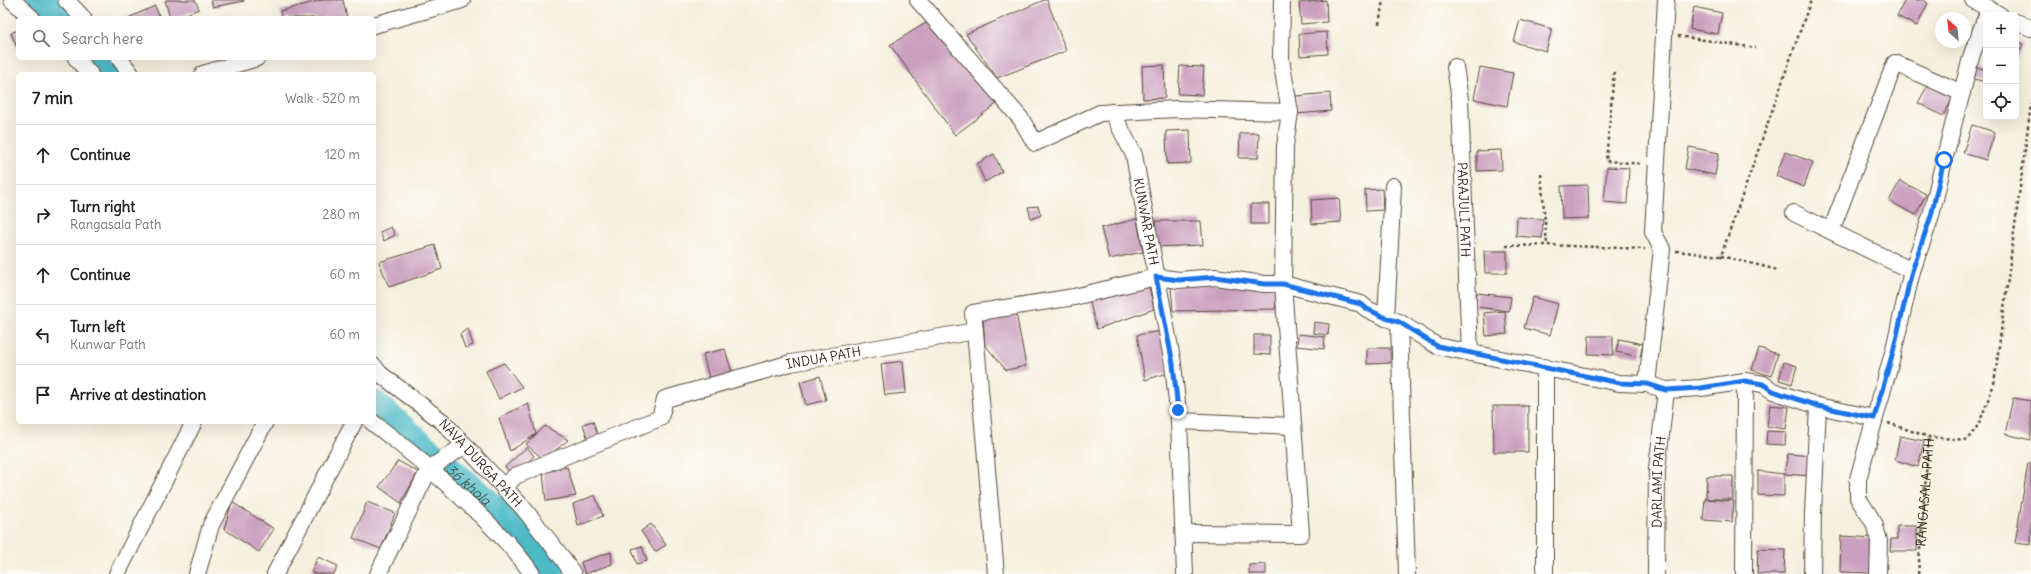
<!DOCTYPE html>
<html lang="en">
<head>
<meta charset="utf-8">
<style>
	body { margin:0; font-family:Delius,sans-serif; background:#f6f6f6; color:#222 }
	.controls { position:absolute; right:12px; top:12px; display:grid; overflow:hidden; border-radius:6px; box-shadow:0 4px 16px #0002 }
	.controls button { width:36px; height:36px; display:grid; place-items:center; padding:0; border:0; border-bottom:1px solid #e0e0e0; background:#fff; color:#222; font:20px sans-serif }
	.compass { position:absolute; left:1935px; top:12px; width:36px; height:36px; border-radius:50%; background:#fff; box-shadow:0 4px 16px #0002; rotate:333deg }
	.stop { position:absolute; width:12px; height:12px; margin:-9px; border:3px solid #1a73e8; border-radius:50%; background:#fff }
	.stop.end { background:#1a73e8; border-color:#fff; box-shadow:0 1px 4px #0008 }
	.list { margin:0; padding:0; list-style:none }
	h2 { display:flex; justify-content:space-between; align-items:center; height:52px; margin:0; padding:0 16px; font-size:17px }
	h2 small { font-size:13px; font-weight:400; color:#767676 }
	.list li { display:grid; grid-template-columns:26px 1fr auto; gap:12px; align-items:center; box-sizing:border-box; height:60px; padding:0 16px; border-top:1px solid #e0e0e0 }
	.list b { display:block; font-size:15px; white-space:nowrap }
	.list p { margin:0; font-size:13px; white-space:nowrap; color:#767676 }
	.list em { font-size:13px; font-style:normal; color:#767676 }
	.icon { flex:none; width:22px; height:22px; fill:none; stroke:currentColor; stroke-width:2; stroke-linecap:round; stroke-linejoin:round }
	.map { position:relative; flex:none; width:2031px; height:574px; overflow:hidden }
	.search { position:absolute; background:#fff; box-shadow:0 4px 16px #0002; left:16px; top:16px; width:360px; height:44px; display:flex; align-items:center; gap:10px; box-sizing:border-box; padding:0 14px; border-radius:6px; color:#767676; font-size:15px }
	.panel { position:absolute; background:#fff; box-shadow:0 4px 16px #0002; left:16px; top:72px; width:360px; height:352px; border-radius:6px }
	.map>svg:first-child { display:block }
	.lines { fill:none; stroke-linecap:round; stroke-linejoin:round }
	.river { stroke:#4dbac8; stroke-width:26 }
	.building { fill:#cba0bf }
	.street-casing { stroke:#57483b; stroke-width:18 }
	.path { stroke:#57483b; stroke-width:2.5; stroke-dasharray:3 3; stroke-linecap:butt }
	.street { stroke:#fff; stroke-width:16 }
	.route { stroke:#1a73e8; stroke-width:5 }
	.labels { text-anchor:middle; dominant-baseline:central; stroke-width:4; stroke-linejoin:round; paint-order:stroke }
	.street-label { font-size:13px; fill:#3b2a1e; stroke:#fdfcf7 }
	.water-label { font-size:14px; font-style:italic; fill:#415c5a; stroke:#fdfcf7 }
</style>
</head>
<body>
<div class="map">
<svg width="2031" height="574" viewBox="0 0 2031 574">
	<rect width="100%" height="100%" fill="#fdfcf7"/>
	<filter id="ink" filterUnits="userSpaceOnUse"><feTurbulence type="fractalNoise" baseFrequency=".025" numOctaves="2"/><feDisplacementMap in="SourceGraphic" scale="8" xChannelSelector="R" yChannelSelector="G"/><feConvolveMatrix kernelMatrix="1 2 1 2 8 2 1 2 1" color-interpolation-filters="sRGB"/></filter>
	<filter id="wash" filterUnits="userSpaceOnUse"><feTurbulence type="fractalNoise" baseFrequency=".012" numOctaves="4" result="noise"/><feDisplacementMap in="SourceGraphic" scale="16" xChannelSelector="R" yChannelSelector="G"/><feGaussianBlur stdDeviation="0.9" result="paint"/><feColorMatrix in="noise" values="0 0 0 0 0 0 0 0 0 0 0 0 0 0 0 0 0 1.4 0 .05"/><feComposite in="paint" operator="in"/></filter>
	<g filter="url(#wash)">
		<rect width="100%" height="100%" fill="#f5f0dd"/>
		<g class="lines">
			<g class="river">
				<path d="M38 0 62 18"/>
				<path d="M99 58 111 74"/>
				<path id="s1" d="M376 404 501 513 553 574"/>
			</g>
		</g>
		<g id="blocks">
			<path class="building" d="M167 0H195L199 9 177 18H170L165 1Z
				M211 0H244V1L213 7Z
				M322 0H343L347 18H282L280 11Z
				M1044 0H1047L1066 51 997 78 966 34Z
				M1326 0 1327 22 1301 24 1299 3Z
				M1905 0H1922L1928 3 1917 26 1897 16Z
				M155 6 160 18H128Z
				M1694 7 1722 13 1718 34 1690 29Z
				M1520 20 1552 29 1546 51 1514 42Z
				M929 21 999 102 955 135 890 45Z
				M18 30V50L11 33Z
				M1327 32 1328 54 1300 56 1299 34Z
				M2016 41 2023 44 2016 60Z
				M1164 65 1165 98 1143 99 1142 66Z
				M1180 66 1204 67 1202 95 1178 94Z
				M1480 67 1513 73 1507 106 1474 99Z
				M1977 67 1986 70V82L1974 79Z
				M1928 85 1953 98 1943 116 1918 103Z
				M1330 93 1331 111 1297 114 1296 96Z
				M1972 125 1995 132 1986 160 1963 153Z
				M1190 130 1191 163 1167 164 1166 131Z
				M1240 133H1259L1258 158H1239Z
				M1689 147 1719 153 1715 175 1685 169Z
				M1501 150 1502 170 1477 171V151Z
				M1785 152 1813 162 1804 187 1776 176Z
				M994 154 1002 172 985 182 977 164Z
				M1607 167 1629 168 1627 204 1604 202Z
				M1900 181 1926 194 1916 215 1889 201Z
				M1588 185 1589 218 1562 219 1561 186Z
				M1382 189 1383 210 1366 211 1365 190Z
				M1339 198 1341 222 1312 224 1311 200Z
				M1251 204H1269V224H1251Z
				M1038 206 1041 215 1031 219 1028 207Z
				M1517 217 1543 219 1542 238 1516 236Z
				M1137 219 1143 252 1109 259 1101 228Z
				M1153 221H1201L1203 245 1154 247Z
				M391 227 395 235 384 241 380 232Z
				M435 245 442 269 389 287 379 262Z
				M1484 251H1507V273H1485Z
				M1148 282 1154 309 1097 329 1089 300Z
				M1209 283 1279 288 1275 309 1173 311 1171 287Z
				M1477 293 1511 297 1509 311 1476 307Z
				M1533 297 1558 304 1550 335 1524 328Z
				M1505 311 1507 334 1486 336 1484 313Z
				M1016 313 1026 366 1006 370 985 345 983 320Z
				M1314 322 1329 324 1328 335 1313 333Z
				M468 329 473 345 465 348 460 334Z
				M1161 331 1168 373 1145 380 1137 335Z
				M1298 334 1325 337 1324 349 1297 346Z
				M1254 335H1270V355L1254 354Z
				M1589 336H1613V355L1588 354Z
				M1619 339 1643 344 1640 357 1616 352Z
				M1367 348H1390V363L1367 364Z
				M1759 348 1778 354 1771 376 1752 370Z
				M725 349 733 376 710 382 703 354Z
				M903 361 906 393 885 395 881 364Z
				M1784 362 1797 366 1792 384 1779 380Z
				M504 363 522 387 499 399 486 371Z
				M820 376 826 400 806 405 800 382Z
				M2013 398 2031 401V440L2005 434Z
				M528 403 536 434 510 451 499 418Z
				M1770 405 1789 407 1786 429 1767 426Z
				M1493 406H1528V452H1494Z
				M593 421 598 437 588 440 583 424Z
				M545 426 568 440 544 460 526 444Z
				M1767 431 1786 432 1785 445 1766 444Z
				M1900 436 1924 441 1918 467 1895 460Z
				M527 447 534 456 513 475 505 467Z
				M1788 454 1813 456 1811 476 1784 474Z
				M398 461 418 472 401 503 379 487Z
				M2028 463H2031V545L2015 543Z
				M567 467 576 496 546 501 543 473Z
				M1758 471 1784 474V496L1758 495Z
				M1707 476H1733V499H1706Z
				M595 495 603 516 578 526 573 504Z
				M1705 499 1734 501 1732 522 1703 520Z
				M232 502 274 529 259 552 224 529Z
				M367 502 395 513 381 549 353 538Z
				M651 524 666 545 655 552 641 531Z
				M1897 526H1917V551H1890L1891 539H1897Z
				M1841 536 1875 538 1873 573 1840 572Z
				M642 546 647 561 637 564 632 549Z
				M1758 549 1785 550 1784 574H1757Z
				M611 552 612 564 585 574 581 562Z
				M318 557 338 566 334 574H316L311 572Z
				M1266 564V574H1249V565Z"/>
		</g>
	</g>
	<g filter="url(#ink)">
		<use href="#blocks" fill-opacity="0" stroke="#57483b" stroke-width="1"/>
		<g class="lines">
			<g class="street-casing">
				<g id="street">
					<path d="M12 0 32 18"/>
					<path d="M66 0 83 18"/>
					<path d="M918 0 1021 119 1035 143 1100 113 1176 109 1290 112"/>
					<path d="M1973 0 2000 15"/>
					<path d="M2016 22 2031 28"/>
					<path d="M374 25 462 0"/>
					<path d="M76 58 90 74"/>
					<path d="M119 58 131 74"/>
					<path id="s3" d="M1455 67 1460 100 1470 353"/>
					<path d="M203 74 257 58"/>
					<path id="s4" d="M1112 112 1134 155 1173 364 1179 421 1185 574"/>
					<path d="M1794 213 1912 271"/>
					<path d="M1831 231 1895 63 1962 93"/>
					<path d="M1386 318 1393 186"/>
					<path d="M1399 322 1407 574"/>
					<path d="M975 331 996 574"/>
					<path id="s5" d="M374 366 379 373 443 422 524 509 564 560 573 574"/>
					<path d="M1545 367V574"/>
					<path d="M1647 384 1662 249 1653 232 1666 0"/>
					<path d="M1179 421 1293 426"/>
					<path d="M372 422C409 450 444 480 477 512 496 531 517 551 532 574"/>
					<path id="s6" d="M504 489 515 476 660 418 665 399 791 363 975 331 973 313 1074 297 1156 277 1179 280 1215 277 1264 284H1283L1361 304 1367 309 1386 318 1399 322 1437 346 1619 383 1647 384 1666 390 1701 388 1745 381 1763 384 1773 391 1818 406 1874 418"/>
					<path d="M1184 533 1301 534 1283 284 1285 146 1290 112 1281 59 1282 0"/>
					<path d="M117 574 194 422"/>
					<path d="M197 574 211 525 265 422"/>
					<path d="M275 574 354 422"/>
					<path d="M378 574 429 469 465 445"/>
					<path id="s7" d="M1656 574 1657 469 1666 390"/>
					<path d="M1744 574 1745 381"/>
					<path d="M1812 574 1813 513 1818 406"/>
					<path d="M1878 574 1879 541 1874 523 1858 498V479L1893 353 1912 271 1931 216 1944 160 1972 54 1986 17"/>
				</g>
			</g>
			<g class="path">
				<path d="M1379 24 1383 0"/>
				<path d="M1678 36 1756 48"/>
				<path d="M1614 72 1606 161 1642 164"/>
				<path d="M1541 174 1547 245 1645 249"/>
				<path d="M1506 246 1547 245"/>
				<path d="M1676 251 1721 256 1811 0"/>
				<path d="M1721 256 1778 270"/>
				<path d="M1888 423 1929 437 1967 440 1979 424 1994 384 2031 104"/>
				<path id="s2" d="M1918 574 1929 437"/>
			</g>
			<use href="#street" class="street"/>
		</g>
	</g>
	<g class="lines" filter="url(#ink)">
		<path class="route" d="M1178 410 1173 364 1156 277 1179 280 1215 277 1264 284H1283L1361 304 1367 309 1386 318 1399 322 1437 346 1620 383 1647 384 1666 390 1701 388 1745 381 1763 384 1773 391 1818 406 1874 418 1893 352 1912 271 1931 216 1944 160"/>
	</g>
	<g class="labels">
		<g class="street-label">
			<text stroke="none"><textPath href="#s3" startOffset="143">PARAJULI PATH</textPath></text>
			<text stroke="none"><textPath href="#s4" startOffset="116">KUNWAR PATH</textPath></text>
			<text stroke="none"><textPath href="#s6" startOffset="357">INDUA PATH</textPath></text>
			<text stroke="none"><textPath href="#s5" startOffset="145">NAVA DURGA PATH</textPath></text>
			<text stroke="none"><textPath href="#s7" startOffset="92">DARLAMI PATH</textPath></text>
			<text stroke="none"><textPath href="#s2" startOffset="82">RANGASALA PATH</textPath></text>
		</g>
		<g class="water-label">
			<text stroke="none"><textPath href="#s1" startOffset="123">36 khola</textPath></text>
		</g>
	</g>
</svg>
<div class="controls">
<button>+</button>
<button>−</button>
<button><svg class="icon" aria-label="locate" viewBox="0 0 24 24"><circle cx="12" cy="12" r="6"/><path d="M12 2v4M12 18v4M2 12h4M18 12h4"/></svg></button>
</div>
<svg class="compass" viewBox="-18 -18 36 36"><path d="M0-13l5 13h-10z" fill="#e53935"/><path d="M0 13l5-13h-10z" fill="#767676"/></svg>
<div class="stop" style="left:1944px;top:160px"></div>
<div class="stop end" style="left:1178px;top:410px"></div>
<div class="search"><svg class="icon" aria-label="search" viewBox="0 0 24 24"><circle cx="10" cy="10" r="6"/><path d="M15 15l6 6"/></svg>Search here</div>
<section class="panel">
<h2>7 min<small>Walk · 520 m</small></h2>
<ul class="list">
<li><svg class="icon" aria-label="ahead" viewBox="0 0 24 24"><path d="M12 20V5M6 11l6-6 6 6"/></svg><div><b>Continue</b></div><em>120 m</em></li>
<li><svg class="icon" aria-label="right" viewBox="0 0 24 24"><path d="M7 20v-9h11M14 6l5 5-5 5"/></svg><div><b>Turn right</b><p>Rangasala Path</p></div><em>280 m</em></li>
<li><svg class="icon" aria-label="ahead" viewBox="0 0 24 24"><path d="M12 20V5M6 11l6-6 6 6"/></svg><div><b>Continue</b></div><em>60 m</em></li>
<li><svg class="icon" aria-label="left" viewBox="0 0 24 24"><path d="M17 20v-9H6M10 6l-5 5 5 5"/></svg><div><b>Turn left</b><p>Kunwar Path</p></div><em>60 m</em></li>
<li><svg class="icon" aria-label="arrive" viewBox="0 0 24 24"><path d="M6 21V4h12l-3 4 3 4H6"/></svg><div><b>Arrive at destination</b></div></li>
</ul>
</section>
</div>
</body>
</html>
